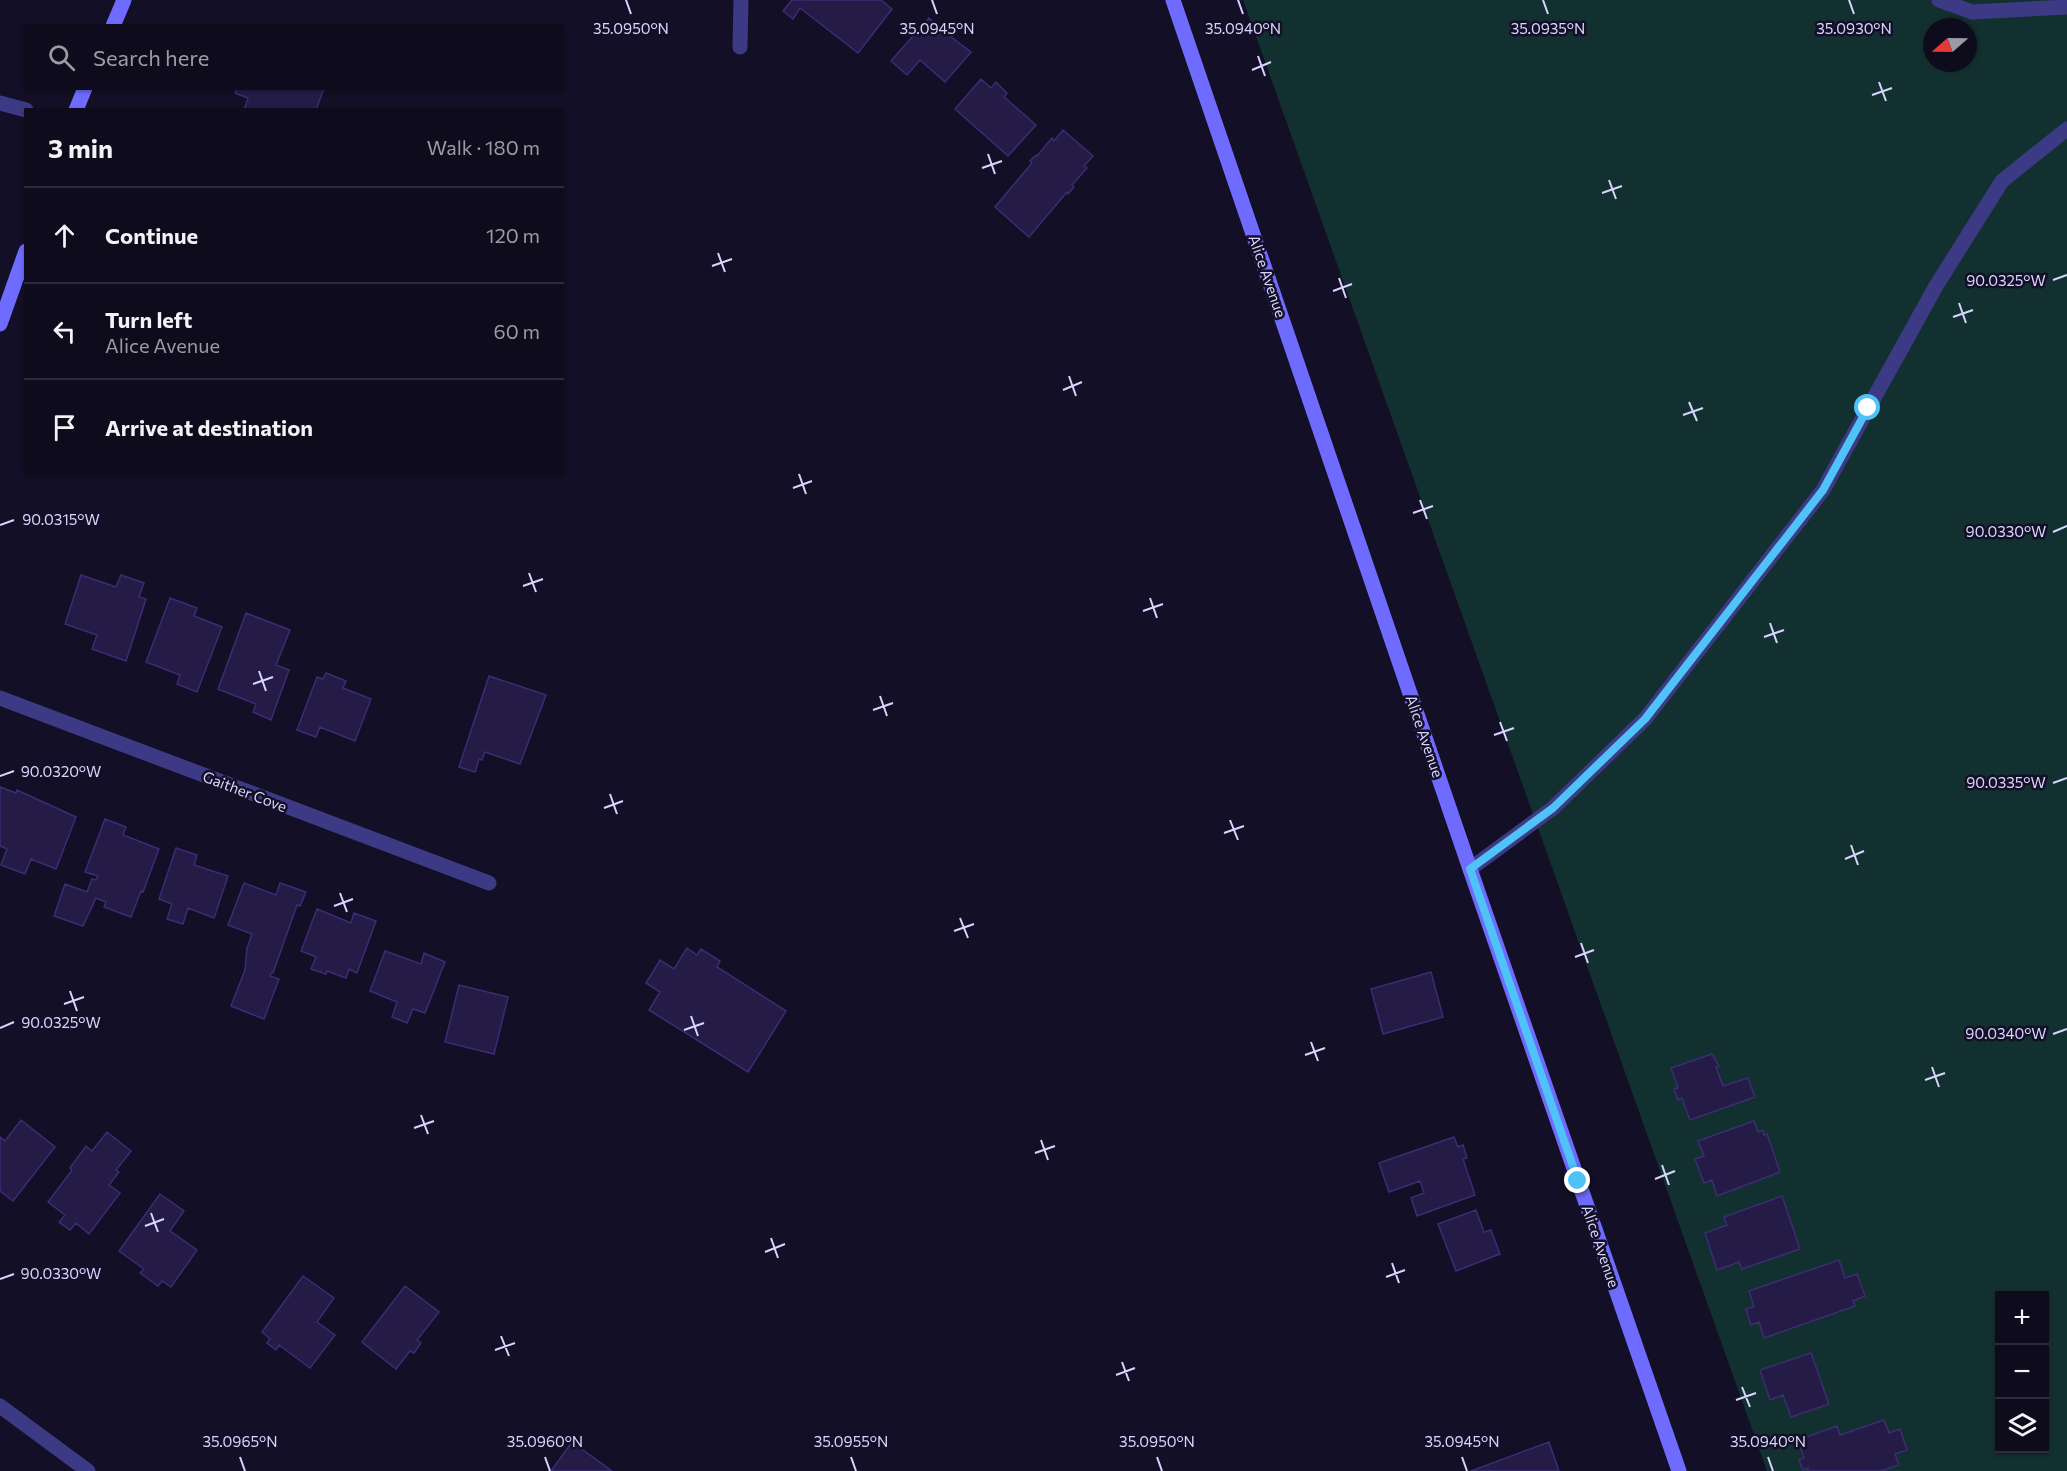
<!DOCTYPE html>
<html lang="en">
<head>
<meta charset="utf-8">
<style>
	body { margin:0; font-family:Commissioner,sans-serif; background:#171425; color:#f1f3f6 }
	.controls { position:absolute; right:18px; bottom:18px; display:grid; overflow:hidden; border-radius:0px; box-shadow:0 2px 4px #0004 }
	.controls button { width:54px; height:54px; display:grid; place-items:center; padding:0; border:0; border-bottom:2px solid #2e2b3b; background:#0e0b1c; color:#f1f3f6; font:30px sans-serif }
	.compass { position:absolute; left:1923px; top:18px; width:54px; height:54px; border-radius:50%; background:#0e0b1c; box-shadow:0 2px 4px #0004; rotate:250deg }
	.stop { position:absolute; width:18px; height:18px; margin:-14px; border:4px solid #4fc3f7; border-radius:50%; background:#fff }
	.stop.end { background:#4fc3f7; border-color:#fff; box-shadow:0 2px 6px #0008 }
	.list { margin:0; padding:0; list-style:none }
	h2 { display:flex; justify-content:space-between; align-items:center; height:78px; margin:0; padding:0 24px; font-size:26px }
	h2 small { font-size:20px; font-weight:400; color:#9b9ba3 }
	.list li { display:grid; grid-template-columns:39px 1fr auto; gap:18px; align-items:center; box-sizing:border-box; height:96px; padding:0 24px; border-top:2px solid #2e2b3b }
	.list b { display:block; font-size:22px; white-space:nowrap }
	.list p { margin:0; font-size:20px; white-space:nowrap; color:#9b9ba3 }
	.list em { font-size:20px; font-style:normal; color:#9b9ba3 }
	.icon { flex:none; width:33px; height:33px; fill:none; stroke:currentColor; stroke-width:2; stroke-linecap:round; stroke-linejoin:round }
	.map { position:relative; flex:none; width:2067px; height:1471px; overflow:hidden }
	.search { position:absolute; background:#0e0b1c; box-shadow:0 2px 4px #0004; left:24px; top:24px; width:540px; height:66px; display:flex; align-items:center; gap:15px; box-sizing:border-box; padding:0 21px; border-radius:0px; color:#9b9ba3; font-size:22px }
	.panel { position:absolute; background:#0e0b1c; box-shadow:0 2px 4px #0004; left:24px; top:108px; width:540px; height:366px; border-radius:0px }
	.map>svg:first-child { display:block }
	.green { fill:#12302f; fill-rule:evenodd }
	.building { fill:#241b47; stroke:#3b2d73; stroke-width:1.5 }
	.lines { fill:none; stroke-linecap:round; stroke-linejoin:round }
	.lane { stroke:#3d3a85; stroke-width:15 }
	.street { stroke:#3d3a85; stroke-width:15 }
	.secondary { stroke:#6f6bff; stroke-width:15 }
	.route { stroke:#4fc3f7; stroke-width:8 }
	.ticks { fill:none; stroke:#d9d4ff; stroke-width:2 }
	.labels { text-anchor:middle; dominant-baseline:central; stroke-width:5; stroke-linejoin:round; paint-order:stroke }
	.street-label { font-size:15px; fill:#d9d4ff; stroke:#130f26 }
	.ticks-label { font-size:15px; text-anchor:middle; fill:#d9d4ff; stroke:#130f26; stroke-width:5; stroke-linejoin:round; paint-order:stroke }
</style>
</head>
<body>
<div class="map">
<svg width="2067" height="1471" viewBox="0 0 2067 1471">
	<rect width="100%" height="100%" fill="#130f26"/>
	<path class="green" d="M1243 0H2067V1471H1767ZM1932 27H1968V63H1932ZM2000 1296H2044V1448H2000Z"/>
	<path class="building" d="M792 0H881L892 9 858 53 800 8 793 19 783 11Z
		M929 18 941 29 945 25 953 32 950 36 971 52 945 82 920 60 907 75 891 61Z
		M981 79 991 88 996 82 1007 93 1004 97 1036 125 1008 156 955 109Z
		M237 88H324L316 110H244L248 98 235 93Z
		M1063 130 1093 156 1084 166 1087 168 1072 185 1074 187 1068 194 1067 192 1029 237 995 207 1032 163 1030 161 1036 155 1037 156 1052 138 1054 141Z
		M81 575 116 587 121 575 144 583 139 597 146 599 126 661 92 649 97 635 65 624Z
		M170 598 197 608 194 616 222 627 197 692 177 684 180 675 146 662Z
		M246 613 290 630 276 665 289 670 271 720 253 712 256 704 218 689Z
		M326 673 346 681 343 688 371 699 355 741 320 727 316 737 297 730 317 677 323 679Z
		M489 676 546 695 520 764 485 752 482 760 479 759 475 772 459 767Z
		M0 787 16 793 17 790 76 817 56 869 31 859 25 874 1 865 7 849 0 846Z
		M105 819 126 827 123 835 159 849 143 892 141 891 131 917 104 907 106 902 96 898 83 926 54 916 65 884 87 892 92 879 96 880 98 876 85 872Z
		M176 848 197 855 194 865 228 876 214 918 188 908 183 924 167 919 172 904 159 899Z
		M244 883 276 895 280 883 306 892 300 906 297 905 273 973H271L270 976 279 979 264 1019 231 1006 245 970 247 948 252 934 228 925Z
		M317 909 351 923 354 913 376 921 357 973 349 969 346 978 327 971 326 974 311 969 316 957 301 951Z
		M687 948 697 955 701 949 720 961 717 967 786 1011 748 1072 649 1010 660 992 646 983 660 960 674 969Z
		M385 951 421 964 424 953 445 962 425 1013 413 1009 407 1023 392 1017 397 1002 370 991Z
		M1431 972 1443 1017 1383 1034 1371 989Z
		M459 985 508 997 494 1054 445 1042Z
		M1712 1054 1719 1066 1716 1067 1723 1086 1748 1078 1755 1097 1690 1120 1682 1098 1678 1100 1674 1089 1678 1088 1671 1068Z
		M21 1120 55 1147 13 1201 0 1191V1137L5 1141Z
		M1754 1121 1758 1132 1763 1130 1764 1135 1767 1134 1780 1172 1717 1196 1712 1180 1704 1183 1695 1159 1704 1156 1698 1141Z
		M107 1132 131 1151 116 1170 119 1172 109 1185 120 1193 89 1234 76 1223 70 1230 59 1222 65 1215 48 1202 72 1170 70 1168 86 1146 92 1151Z
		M1454 1137 1458 1147 1463 1145 1467 1158 1463 1159 1475 1195 1417 1216 1411 1198 1424 1193 1420 1181 1389 1192 1379 1163Z
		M160 1194 184 1211 170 1231 197 1250 171 1287 162 1281 158 1286 140 1273 144 1269 119 1251Z
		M1782 1196 1800 1249 1742 1269 1739 1262 1717 1270 1705 1233 1727 1225 1724 1217Z
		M1476 1210 1484 1232 1491 1230 1500 1254 1456 1271 1438 1224Z
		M1839 1260 1845 1278 1857 1274 1865 1296 1853 1301 1855 1306 1764 1338 1759 1322 1751 1325 1746 1309 1754 1307 1749 1291Z
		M303 1276 334 1298 317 1322 335 1335 310 1368 279 1345 276 1350 267 1343 270 1339 262 1332Z
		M405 1286 439 1312 417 1340 421 1343 414 1353 410 1351 396 1369 362 1342Z
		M1811 1353 1829 1404 1791 1417 1783 1395 1770 1400 1760 1370Z
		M1884 1420 1889 1433 1900 1429 1907 1450 1895 1454 1899 1465 1881 1471H1808V1468L1803 1470 1799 1460 1804 1458 1798 1440 1837 1426 1840 1435Z
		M572 1442 612 1471H551Z
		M1549 1442 1559 1471H1471Z"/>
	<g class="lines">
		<path class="lane" d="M1939 0 1972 12 2067 7
			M740 47 741 0
			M1470 869 1553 808 1645 719 1823 490 1936 286 2002 181 2067 129"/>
		<path class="street" d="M0 103 26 110
			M0 698 489 883
			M0 1406 88 1471"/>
		<path class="secondary" d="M1173 0 1470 869 1679 1471
			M113 26 124 0
			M76 110 85 88
			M0 324 26 251"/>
	</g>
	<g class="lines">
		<path class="route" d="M1578 1181 1470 869 1553 808 1645 719 1823 490 1868 408"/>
	</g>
	<path class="ticks" d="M626 0 631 14M932 0 937 14M1238 0 1243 14M1543 0 1548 14M1849 0 1854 14M1258 56 1265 76M1252 70 1271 62M1879 82 1886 101M1872 95 1892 88M988 154 995 174M982 168 1002 161M1609 180 1616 199M1602 193 1622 186M718 253 725 272M712 266 732 259M1339 278 1346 298M2053 280 2067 275M1333 291 1352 284M1959 303 1966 323M1953 317 1973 310M1069 376 1076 396M1063 390 1082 382M1689 402 1697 421M1683 415 1703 408M799 474 806 494M793 488 812 481M1420 500 1427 519M1413 513 1433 506M0 525 14 520M2053 532 2067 526M529 573 536 592M523 586 543 579M1150 598 1157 618M1143 611 1163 604M1770 623 1777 643M1764 637 1784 630M259 671 266 691M253 684 273 677M880 696 887 716M873 710 893 703M1500 722 1507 741M1494 735 1514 728M0 776 14 771M2053 783 2067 778M610 794 617 814M604 808 623 801M1230 820 1238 840M1224 833 1244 826M1851 845 1858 865M1845 859 1864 851M340 893 347 912M334 906 353 899M960 918 968 938M954 931 974 924M1581 943 1588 963M1575 957 1594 950M70 991 77 1011M64 1004 84 997M691 1016 698 1036M0 1028 14 1022M684 1030 704 1023M2053 1034 2067 1029M1311 1042 1318 1061M1305 1055 1325 1048M1932 1067 1939 1087M1925 1080 1945 1073M421 1115 428 1134M414 1128 434 1121M1041 1140 1048 1160M1035 1153 1055 1146M1662 1165 1669 1185M1655 1179 1675 1171M151 1213 158 1232M145 1226 164 1219M771 1238 778 1258M765 1252 785 1244M1392 1263 1399 1283M1386 1277 1405 1270M0 1279 14 1274M501 1336 509 1356M495 1350 515 1343M1122 1362 1129 1381M1116 1375 1135 1368M1742 1387 1750 1407M1736 1400 1756 1393M240 1457 245 1471M545 1457 550 1471M851 1457 856 1471M1157 1457 1162 1471M1462 1457 1467 1471M1768 1457 1773 1471"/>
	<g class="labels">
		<g class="street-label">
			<text transform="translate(1268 276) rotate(71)">Alice Avenue</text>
			<text transform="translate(1425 736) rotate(71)">Alice Avenue</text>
			<text transform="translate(245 791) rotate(21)">Gaither Cove</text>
			<text transform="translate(1601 1246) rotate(71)">Alice Avenue</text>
		</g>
	</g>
	<g class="ticks-label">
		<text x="631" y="34">35.0950°N</text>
		<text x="937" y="34">35.0945°N</text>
		<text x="1243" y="34">35.0940°N</text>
		<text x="1548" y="34">35.0935°N</text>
		<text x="1854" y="34">35.0930°N</text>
		<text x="2006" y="286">90.0325°W</text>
		<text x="61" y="525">90.0315°W</text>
		<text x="2006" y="537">90.0330°W</text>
		<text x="61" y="777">90.0320°W</text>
		<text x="2006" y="788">90.0335°W</text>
		<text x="61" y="1028">90.0325°W</text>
		<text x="2006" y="1039">90.0340°W</text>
		<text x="61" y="1279">90.0330°W</text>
		<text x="240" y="1447">35.0965°N</text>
		<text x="545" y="1447">35.0960°N</text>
		<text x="851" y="1447">35.0955°N</text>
		<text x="1157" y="1447">35.0950°N</text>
		<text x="1462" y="1447">35.0945°N</text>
		<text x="1768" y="1447">35.0940°N</text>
	</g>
</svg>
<div class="controls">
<button>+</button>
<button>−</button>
<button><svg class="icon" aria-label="layers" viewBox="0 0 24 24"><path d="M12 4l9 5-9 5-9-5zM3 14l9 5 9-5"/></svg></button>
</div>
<svg class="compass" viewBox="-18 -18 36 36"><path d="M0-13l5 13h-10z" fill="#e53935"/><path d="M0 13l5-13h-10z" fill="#9b9ba3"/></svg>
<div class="stop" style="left:1868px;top:408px"></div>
<div class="stop end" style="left:1578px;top:1181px"></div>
<div class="search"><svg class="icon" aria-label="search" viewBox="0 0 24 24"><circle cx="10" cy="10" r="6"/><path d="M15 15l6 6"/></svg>Search here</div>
<section class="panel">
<h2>3 min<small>Walk · 180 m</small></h2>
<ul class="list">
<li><svg class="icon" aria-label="ahead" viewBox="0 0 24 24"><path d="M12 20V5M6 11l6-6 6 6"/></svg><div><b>Continue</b></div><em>120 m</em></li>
<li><svg class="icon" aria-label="left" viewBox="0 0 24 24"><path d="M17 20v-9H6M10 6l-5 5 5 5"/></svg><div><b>Turn left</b><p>Alice Avenue</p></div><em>60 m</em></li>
<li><svg class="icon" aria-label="arrive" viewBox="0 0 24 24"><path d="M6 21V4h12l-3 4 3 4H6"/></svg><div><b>Arrive at destination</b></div></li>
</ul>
</section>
</div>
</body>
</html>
